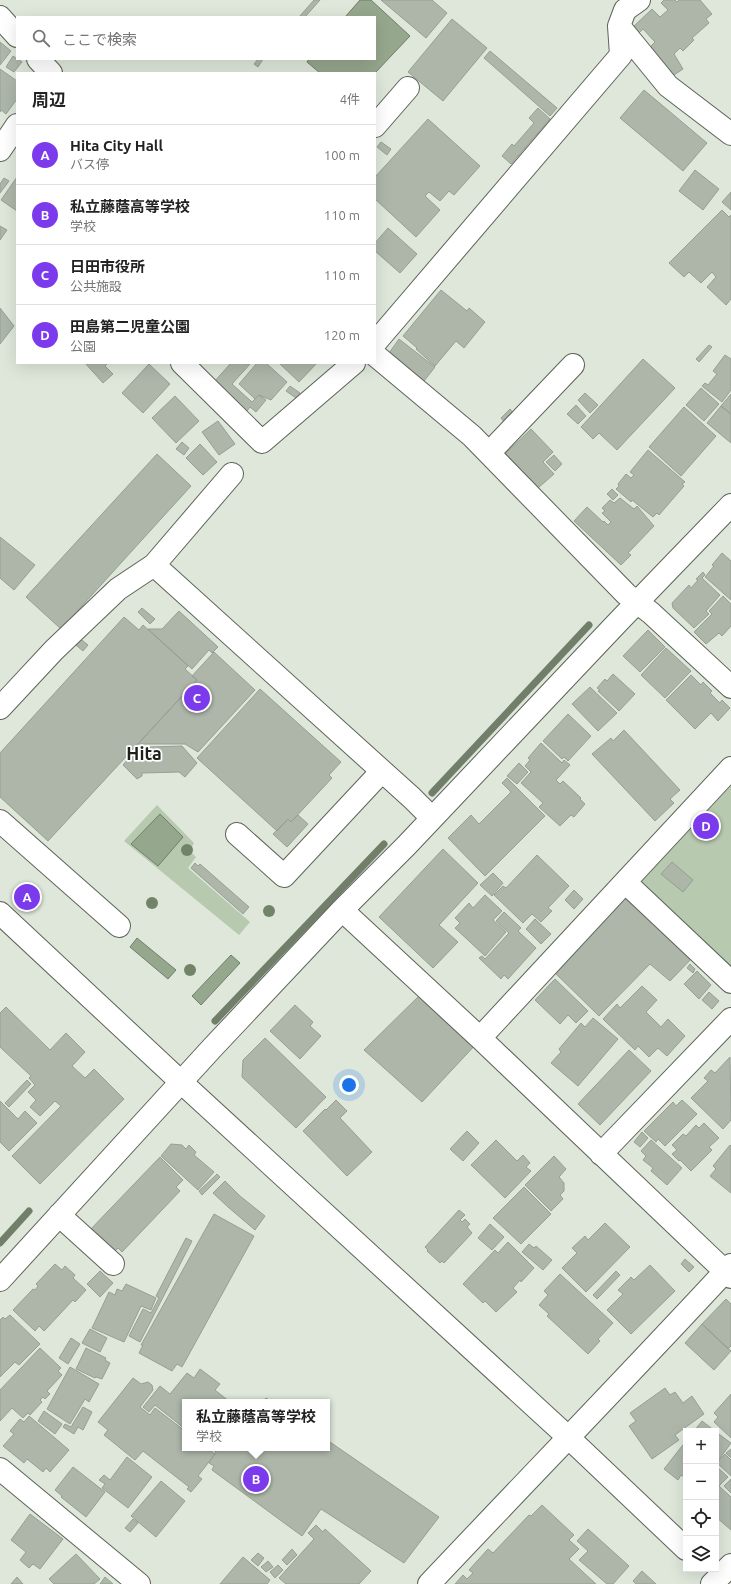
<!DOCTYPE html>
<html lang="ja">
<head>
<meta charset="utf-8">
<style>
	body { margin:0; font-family:Ubuntu,"Noto Sans JP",sans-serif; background:#f6f6f6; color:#222 }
	.controls { position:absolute; right:12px; bottom:12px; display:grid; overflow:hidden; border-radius:0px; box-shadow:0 4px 16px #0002 }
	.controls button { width:36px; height:36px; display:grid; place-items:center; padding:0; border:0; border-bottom:1px solid #e0e0e0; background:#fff; color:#222; font:20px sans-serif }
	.you { position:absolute; left:349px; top:1085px; width:14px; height:14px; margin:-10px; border:3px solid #fff; border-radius:50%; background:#1a73e8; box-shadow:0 0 0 6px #1a73e833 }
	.badge { display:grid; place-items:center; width:26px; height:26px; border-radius:50%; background:#7c3aed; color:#fff; font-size:13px; font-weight:700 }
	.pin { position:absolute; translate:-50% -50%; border:2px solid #fff; box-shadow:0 1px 4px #0006 }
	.popup { position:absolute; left:182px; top:1399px; width:148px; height:52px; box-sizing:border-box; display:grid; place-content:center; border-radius:0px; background:#fff; filter:drop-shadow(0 1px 3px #0005); font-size:13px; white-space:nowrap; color:#767676 }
	.popup b { font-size:15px; color:#222 }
	.popup::after { content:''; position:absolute; left:50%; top:100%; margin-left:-8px; border:8px solid transparent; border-top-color:#fff }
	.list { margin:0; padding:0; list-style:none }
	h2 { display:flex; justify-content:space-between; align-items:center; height:52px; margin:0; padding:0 16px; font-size:17px }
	h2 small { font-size:13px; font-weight:400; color:#767676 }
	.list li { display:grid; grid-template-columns:26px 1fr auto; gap:12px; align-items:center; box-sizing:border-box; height:60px; padding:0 16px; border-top:1px solid #e0e0e0 }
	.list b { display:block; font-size:15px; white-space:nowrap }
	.list p { margin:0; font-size:13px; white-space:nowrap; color:#767676 }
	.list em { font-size:13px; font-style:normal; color:#767676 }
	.icon { flex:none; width:22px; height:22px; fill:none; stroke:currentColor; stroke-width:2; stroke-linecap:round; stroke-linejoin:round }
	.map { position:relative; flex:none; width:731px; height:1584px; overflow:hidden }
	.search { position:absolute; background:#fff; box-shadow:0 4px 16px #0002; left:16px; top:16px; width:360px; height:44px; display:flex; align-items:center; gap:10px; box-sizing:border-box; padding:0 14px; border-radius:0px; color:#767676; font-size:15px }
	.panel { position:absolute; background:#fff; box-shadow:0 4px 16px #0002; left:16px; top:72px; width:360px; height:292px; border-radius:0px }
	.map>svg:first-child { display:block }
	.green { fill:#b7c9af }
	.water { fill:#95a78d; stroke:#717e6a }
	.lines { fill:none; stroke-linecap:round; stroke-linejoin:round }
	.stream { stroke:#717e6a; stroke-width:7 }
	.building { fill:#adb6a9; stroke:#969f93 }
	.minor-casing { stroke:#5c6458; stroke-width:24 }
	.minor { stroke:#fff; stroke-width:22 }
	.tree { fill:#728468 }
	.labels { text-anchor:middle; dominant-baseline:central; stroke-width:3.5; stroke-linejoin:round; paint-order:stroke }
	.town-label { font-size:18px; font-weight:bold; fill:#1c1f1a; stroke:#fff }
</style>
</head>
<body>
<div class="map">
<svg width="731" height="1584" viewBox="0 0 731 1584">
	<rect width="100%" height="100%" fill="#dee7da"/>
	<path class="green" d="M731 773V974L632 879Z
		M157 805 194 843 190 851 196 857 188 868 250 922 239 935 124 841Z"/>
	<path class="water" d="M360 0H371L410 36 375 73H320L307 62 309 59H375V17H345Z
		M160 814 183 837 158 866 131 844Z
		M137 938 176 970 168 979 130 947Z
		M231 955 240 963 201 1005 192 996Z"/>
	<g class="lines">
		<path class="stream" d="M432 793 589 625
			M215 1021 384 844
			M0 1243 29 1211"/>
	</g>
	<path class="building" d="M314 0H320L305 17H299Z
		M381 0H432L447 13 426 38Z
		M664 0H675L677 2 679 0H700L712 14 706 19 709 23 692 38 694 40 683 51 680 48 674 54 683 69 668 79 647 50 655 42 643 29 639 33 633 27 652 9 660 17 668 10 661 3Z
		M452 19 487 48 443 101 408 72Z
		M0 42 11 51 0 65Z
		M490 51 557 108 550 116 484 58Z
		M13 56 22 62 14 72 6 67Z
		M258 59H263L258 67 254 64Z
		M0 69 17 81V99L6 114 1 110 0 112Z
		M644 90 707 143 683 171 620 118Z
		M538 108 550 119 511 164 502 156 512 144 514 146 534 123 529 118Z
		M428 119 480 166 454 195 449 191 440 201 429 192 425 196 440 210 416 237 375 199V177Z
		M381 142 391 149 387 155 377 147Z
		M695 170 719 189 703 210 679 191Z
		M17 177V211L1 200Z
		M4 178 9 181 0 193V184Z
		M731 192V210L722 202Z
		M722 210 729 217 731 215V299L726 305 707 287 716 277 712 272 701 283 689 272 684 277 669 263Z
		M0 226 7 230 0 240Z
		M388 228 417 254 400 273 375 251V243Z
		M441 290 467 311 469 308 485 322 464 348 456 341 435 366 416 349 417 348 403 336Z
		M0 308 14 326 0 344Z
		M399 339 435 367 424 381 389 353Z
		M709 345 712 347 699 362 696 359Z
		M725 355 731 359V390L722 402 702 386 705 383 708 385 717 374 713 371Z
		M643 359 675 388 617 450 599 433 593 439 581 427Z
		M85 363H108L105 366 113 374 103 383Z
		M231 363 250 364 232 384 252 402 259 395 266 400 256 412 250 407 246 412 213 383Z
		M257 363H266L287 382 271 400 259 395 255 399 239 384Z
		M279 363H317L299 382Z
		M149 364 170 384 143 413 122 393Z
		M290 386 300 393 296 398 286 391Z
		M701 388 719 404 704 421 686 405Z
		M585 393 598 405 590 413 578 400Z
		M731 394V414L721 406Z
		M175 396 199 421 176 443 152 418Z
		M576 405 586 416 578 424 567 414Z
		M721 406 731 414V443L707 423Z
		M684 407 716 436 681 476 649 447Z
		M510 409 514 414 505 423 501 418Z
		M218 421 235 444 219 455 202 432Z
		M531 429 553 452 543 462 554 474 538 488 505 454Z
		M182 442 189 448 184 455 176 449Z
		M200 444 217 462 203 475 186 458Z
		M648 450 685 482 682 484 684 486 659 515 657 513 653 517 632 500 631 502 616 489 619 486 618 484 626 474 631 478 634 475 630 472Z
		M157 454 191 486 61 629 26 597Z
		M554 455 562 464 555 471 546 462Z
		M612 489 618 495 613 500 607 494Z
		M620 498 634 509 637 506 654 526 628 553 631 555 621 565 574 521 587 507 603 522 604 521 608 525 611 522 602 513 605 511 602 508 610 500 614 503Z
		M0 537 35 565 14 590 0 578Z
		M722 553 731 561V600L705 577 714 566 712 565Z
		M703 572 705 575 702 578 720 595 706 611 709 614 694 628 673 608 672 603 689 585 691 588 698 580 696 579Z
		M723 596 731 604V626L722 636 719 633 706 644 694 632 712 614 709 611Z
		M142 608 155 619 150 624 138 612Z
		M179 611 218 647 212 653 209 650 192 669 148 629H162Z
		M124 617 139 630 143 625 188 666 185 669 197 680 48 841 0 797V753Z
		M67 628 88 645 83 651 64 635Z
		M648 630 665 647 640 672 623 656Z
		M666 648 691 671 665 698 641 675Z
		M214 652 255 690 198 752 185 744H138L197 680 192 676Z
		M613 674 635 694 619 711 598 691 600 690 597 688 605 679 607 681Z
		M691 675 701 685 703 682 712 691 710 693 720 703 722 700 730 708 718 721 711 713 695 729 666 700Z
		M590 687 617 713 598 731 572 704Z
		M260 689 341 762 329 775 332 778 291 822 288 819 277 831 197 758Z
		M568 714 591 736 568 761 564 757 562 759 543 741Z
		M624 730 680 790 670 799 674 803 655 821 592 754 611 738 613 741Z
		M541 743 562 763 564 760 570 765 556 780 560 784 563 781 581 798 580 799 585 804 574 817 571 815 560 826 539 807 543 803 521 783 531 772 525 766 530 760 528 758Z
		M182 746 197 763 185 777 179 772 142 773V776L137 779 123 765 134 752 150 751V747Z
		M519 763 528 772 517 784 507 776Z
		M507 778 545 816 485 876 448 838 471 815 479 824 511 792 502 783Z
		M298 815 308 824 287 847 273 834 288 819 291 822Z
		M443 849 478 883 439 925 458 942 433 968 379 917Z
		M537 855 569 886 548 908 552 911 541 922 532 914 523 923 494 895 503 886 506 888Z
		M672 862 693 880 683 892 661 874Z
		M195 863 198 866 200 864 249 907 243 914 191 868Z
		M493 873 503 883 492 896 480 885Z
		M625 888 696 954 670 981 650 964 599 1016 550 968Z
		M574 890 583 899 574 909 565 900Z
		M485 895 502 911 493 920 506 932 485 956 455 928 460 923 455 918 469 903 473 908Z
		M504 912 521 928 518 931 536 948 508 979 504 975 501 979 479 958 482 956 485 959 509 933 496 921Z
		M535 919 551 934 541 944 526 929Z
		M690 964 695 969 693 973 687 968Z
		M697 971 711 985 699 999 684 984Z
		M555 979 588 1011 576 1023 568 1015 560 1024 535 1000Z
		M642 986 657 1000 646 1012 661 1027 668 1019 685 1036 667 1056 658 1048 649 1057 638 1046 635 1050 603 1019 617 1004 620 1008Z
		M424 991 478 1042 422 1102 364 1050Z
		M709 992 719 1001 712 1009 702 1000Z
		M295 1005 313 1022 310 1026 321 1036 300 1059 270 1031Z
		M6 1007 50 1050 66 1033 85 1052 72 1066 85 1078 94 1069 124 1099 40 1184 12 1156 61 1106 55 1101 40 1116 30 1107 36 1100 28 1092 35 1085 29 1078 31 1076 0 1047V1013Z
		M593 1018 618 1039 578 1086 551 1063 561 1052 559 1049 581 1023 585 1027Z
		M265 1038 326 1097 296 1128 242 1077 243 1060Z
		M629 1050 651 1071 600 1125 578 1104Z
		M730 1057 731 1120 723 1129 691 1098 708 1081 704 1078 711 1070 715 1073Z
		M27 1080 31 1084 9 1107 5 1103Z
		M336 1100 347 1111 340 1118 372 1152 347 1176 303 1131 325 1109 326 1110Z
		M682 1100 697 1114 665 1146 658 1139 656 1142 644 1131 673 1102 676 1106Z
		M0 1101 18 1119 25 1111 37 1123 9 1151 0 1142Z
		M704 1123 719 1138 709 1147 712 1150 691 1171 680 1160 679 1161 672 1154 677 1150 672 1145 683 1134 686 1136 696 1125 699 1128Z
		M467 1131 479 1143 463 1161 450 1149Z
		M642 1132 648 1138 640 1147 634 1142Z
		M496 1140 517 1161 523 1155 530 1163 526 1167 531 1171 505 1198 471 1165Z
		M651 1140 682 1168 667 1185 651 1171 653 1168 643 1160 646 1156 641 1151Z
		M171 1144 182 1145 186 1149 189 1145 196 1152 194 1155 214 1172 198 1190 161 1156Z
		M730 1145 731 1146V1193L710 1176 716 1169 713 1166Z
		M554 1156 566 1169 559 1177 564 1183V1191L560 1195 563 1199 551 1211 525 1185Z
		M160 1157 183 1180 176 1187 180 1191 122 1252 118 1248 112 1254 88 1232Z
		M217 1174 220 1177 202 1195 199 1191Z
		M225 1181 240 1196 265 1216 255 1230 228 1207 213 1193Z
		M524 1187 551 1214 521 1244 493 1218Z
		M459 1210 465 1215 460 1220 462 1222 465 1219 470 1224 467 1227 472 1233 444 1263 442 1261 440 1263 427 1251 428 1250 425 1247Z
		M214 1214 254 1236 182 1367 177 1364 172 1371 139 1353 143 1345H141Z
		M605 1223 630 1247 586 1292 562 1268 577 1253 572 1248 585 1236 588 1240Z
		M490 1224 504 1237 492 1250 478 1238Z
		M186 1238 192 1241 140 1342 129 1336 143 1309 151 1313 159 1298 156 1296Z
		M508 1242 534 1268 521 1282 520 1280 513 1288 517 1292 496 1312 485 1301 483 1303 463 1284 495 1250 498 1253Z
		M529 1244 534 1248 536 1246 552 1260 543 1270 522 1252Z
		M685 1259 694 1267 689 1272 681 1264Z
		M55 1264 62 1270 65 1266 75 1275 73 1278 86 1290 75 1302 73 1300 44 1331 39 1326 35 1331 13 1310 33 1289 35 1290 38 1286 36 1284Z
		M650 1265 675 1291 631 1334 607 1310 623 1294 618 1290 631 1277 634 1280Z
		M100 1271 113 1283 100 1297 87 1284Z
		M616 1271 620 1275 597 1299 593 1295Z
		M560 1274 613 1323 598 1339 600 1341 588 1354 547 1316 549 1314 539 1305 548 1295 544 1291Z
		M126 1284 156 1298 151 1310 141 1306 124 1342 92 1328 109 1292 115 1295 117 1289 122 1291Z
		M726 1299 731 1304V1346L728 1349 702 1324Z
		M10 1315 40 1344 19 1365 15 1362 0 1377V1320L3 1317 5 1319Z
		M702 1324 731 1351 714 1370 685 1343Z
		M90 1329 107 1338 100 1352 82 1343Z
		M71 1338 80 1344 68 1364 59 1358Z
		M40 1348 61 1368 58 1371 62 1375 47 1391 50 1394 45 1399 43 1397 40 1400 42 1402 30 1415 28 1413 23 1418 12 1408 0 1421V1390Z
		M86 1348 106 1358 105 1360 110 1363 102 1379 96 1377 95 1378 76 1369Z
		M70 1367 99 1384 89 1402 85 1399 70 1424 47 1409Z
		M200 1369 220 1384 215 1390 230 1402H185V1429L155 1405 149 1412 143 1407 160 1386 170 1394 187 1373 194 1378Z
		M133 1378 141 1384 148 1382 152 1385 153 1390 140 1407 150 1415 155 1408 185 1431V1448H206L215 1454 198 1476 202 1479 191 1492 187 1489 189 1487 143 1451 135 1460 104 1435 108 1430 98 1422Z
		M665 1388 670 1395 675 1392 683 1403 692 1396 704 1414 675 1435 679 1440 652 1459 629 1426 636 1421 630 1413Z
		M731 1394V1438L714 1422 718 1417 714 1413Z
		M266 1398 272 1402H262Z
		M83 1407 92 1412 83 1430 78 1427 74 1434 63 1427 65 1424 71 1427Z
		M44 1411 62 1424 55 1434 38 1421Z
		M29 1416 69 1450 50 1472 46 1468 43 1472 27 1459 24 1463 3 1446 14 1434 10 1431 20 1419 24 1422Z
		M702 1421 715 1431H694Z
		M716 1432 731 1443 718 1461 716 1459Z
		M327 1440 439 1517 404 1563 321 1509 302 1536 212 1470 214 1466 209 1463 216 1452 211 1448H327Z
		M686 1441V1478L681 1475 678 1480 664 1469Z
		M731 1449V1458L726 1453Z
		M725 1454 731 1460V1476L717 1463Z
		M127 1457 152 1477 128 1508 102 1488 105 1484 99 1480 104 1475 110 1480Z
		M716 1466 728 1477 719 1486 731 1497V1530L716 1517Z
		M73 1467 105 1492 86 1517 61 1497 62 1496 55 1490Z
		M731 1479V1493L724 1486Z
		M161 1481 185 1501 156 1537 131 1516Z
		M542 1505 574 1535 569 1540 579 1549 569 1559 596 1584H455L463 1575 467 1579 473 1573 469 1570 488 1549 493 1553 529 1515 531 1516Z
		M30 1514 63 1539 40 1569 33 1564 29 1568 20 1560 26 1552 11 1540Z
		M133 1519 138 1523 130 1532 125 1528Z
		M316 1525 323 1532 325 1529 371 1571 359 1584H286L279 1578 314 1539 308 1533Z
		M588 1529 629 1566 613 1584H607L579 1560 588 1551 577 1541Z
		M292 1549 297 1555 287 1565 282 1560Z
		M258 1553 264 1558 258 1566 251 1560Z
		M76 1554 100 1579 94 1584H54L49 1579Z
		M243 1557 270 1580 267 1584H220Z
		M268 1561 273 1567 266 1572 261 1567Z
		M278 1565 283 1570 275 1578 270 1572Z
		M642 1571 656 1584H636L633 1581Z
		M17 1577 23 1584H11Z
		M105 1577 113 1584H100Z"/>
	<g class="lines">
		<g class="minor-casing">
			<path id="minor" d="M0 17 17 36
				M619 26 668 86 731 134
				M38 59 51 73
				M375 126 408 88
				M0 150 17 125
				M375 343 621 55 619 26 625 10 639 0
				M375 355 472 436 626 594 651 613 731 687
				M182 363 262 442 354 363
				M489 453 573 365
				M232 474 154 565 412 798 432 818
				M0 708 54 650 118 589 154 565
				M0 821 119 926
				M237 834 284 876 382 771
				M625 882 731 982
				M342 910 480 1038 731 1277
				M0 913 181 1082 569 1438 686 1549
				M480 1038 731 768
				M601 1154 731 1019
				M59 1215 113 1264
				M0 1280 213 1047 342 910 406 846 618 622 731 505
				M0 1469 139 1584
				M429 1584C530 1477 632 1372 731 1265
				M712 1584 731 1565"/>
		</g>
		<use href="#minor" class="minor"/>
	</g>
	<g class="tree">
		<circle cx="187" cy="850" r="6"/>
		<circle cx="152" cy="903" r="6"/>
		<circle cx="269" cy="911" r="6"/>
		<circle cx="190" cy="970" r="6"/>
	</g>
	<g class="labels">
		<g class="town-label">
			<text x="144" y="753">Hita</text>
		</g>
	</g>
</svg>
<div class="controls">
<button>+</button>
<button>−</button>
<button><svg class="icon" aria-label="locate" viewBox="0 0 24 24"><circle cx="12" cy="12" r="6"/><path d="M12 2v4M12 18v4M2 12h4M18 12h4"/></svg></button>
<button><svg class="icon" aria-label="layers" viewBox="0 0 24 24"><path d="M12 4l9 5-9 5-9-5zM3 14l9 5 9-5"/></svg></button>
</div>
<div class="you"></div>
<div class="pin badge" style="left:27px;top:897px">A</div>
<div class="pin badge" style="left:256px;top:1479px">B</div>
<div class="popup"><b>私立藤蔭高等学校</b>学校</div>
<div class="pin badge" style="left:197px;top:698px">C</div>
<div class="pin badge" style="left:706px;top:826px">D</div>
<div class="search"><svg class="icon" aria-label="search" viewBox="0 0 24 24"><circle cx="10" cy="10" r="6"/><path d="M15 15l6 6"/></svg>ここで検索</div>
<section class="panel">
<h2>周辺<small>4件</small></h2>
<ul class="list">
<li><span class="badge">A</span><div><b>Hita City Hall</b><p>バス停</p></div><em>100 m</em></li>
<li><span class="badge">B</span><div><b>私立藤蔭高等学校</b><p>学校</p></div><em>110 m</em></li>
<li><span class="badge">C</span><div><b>日田市役所</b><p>公共施設</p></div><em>110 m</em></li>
<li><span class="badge">D</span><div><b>田島第二児童公園</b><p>公園</p></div><em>120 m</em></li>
</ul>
</section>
</div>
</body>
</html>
